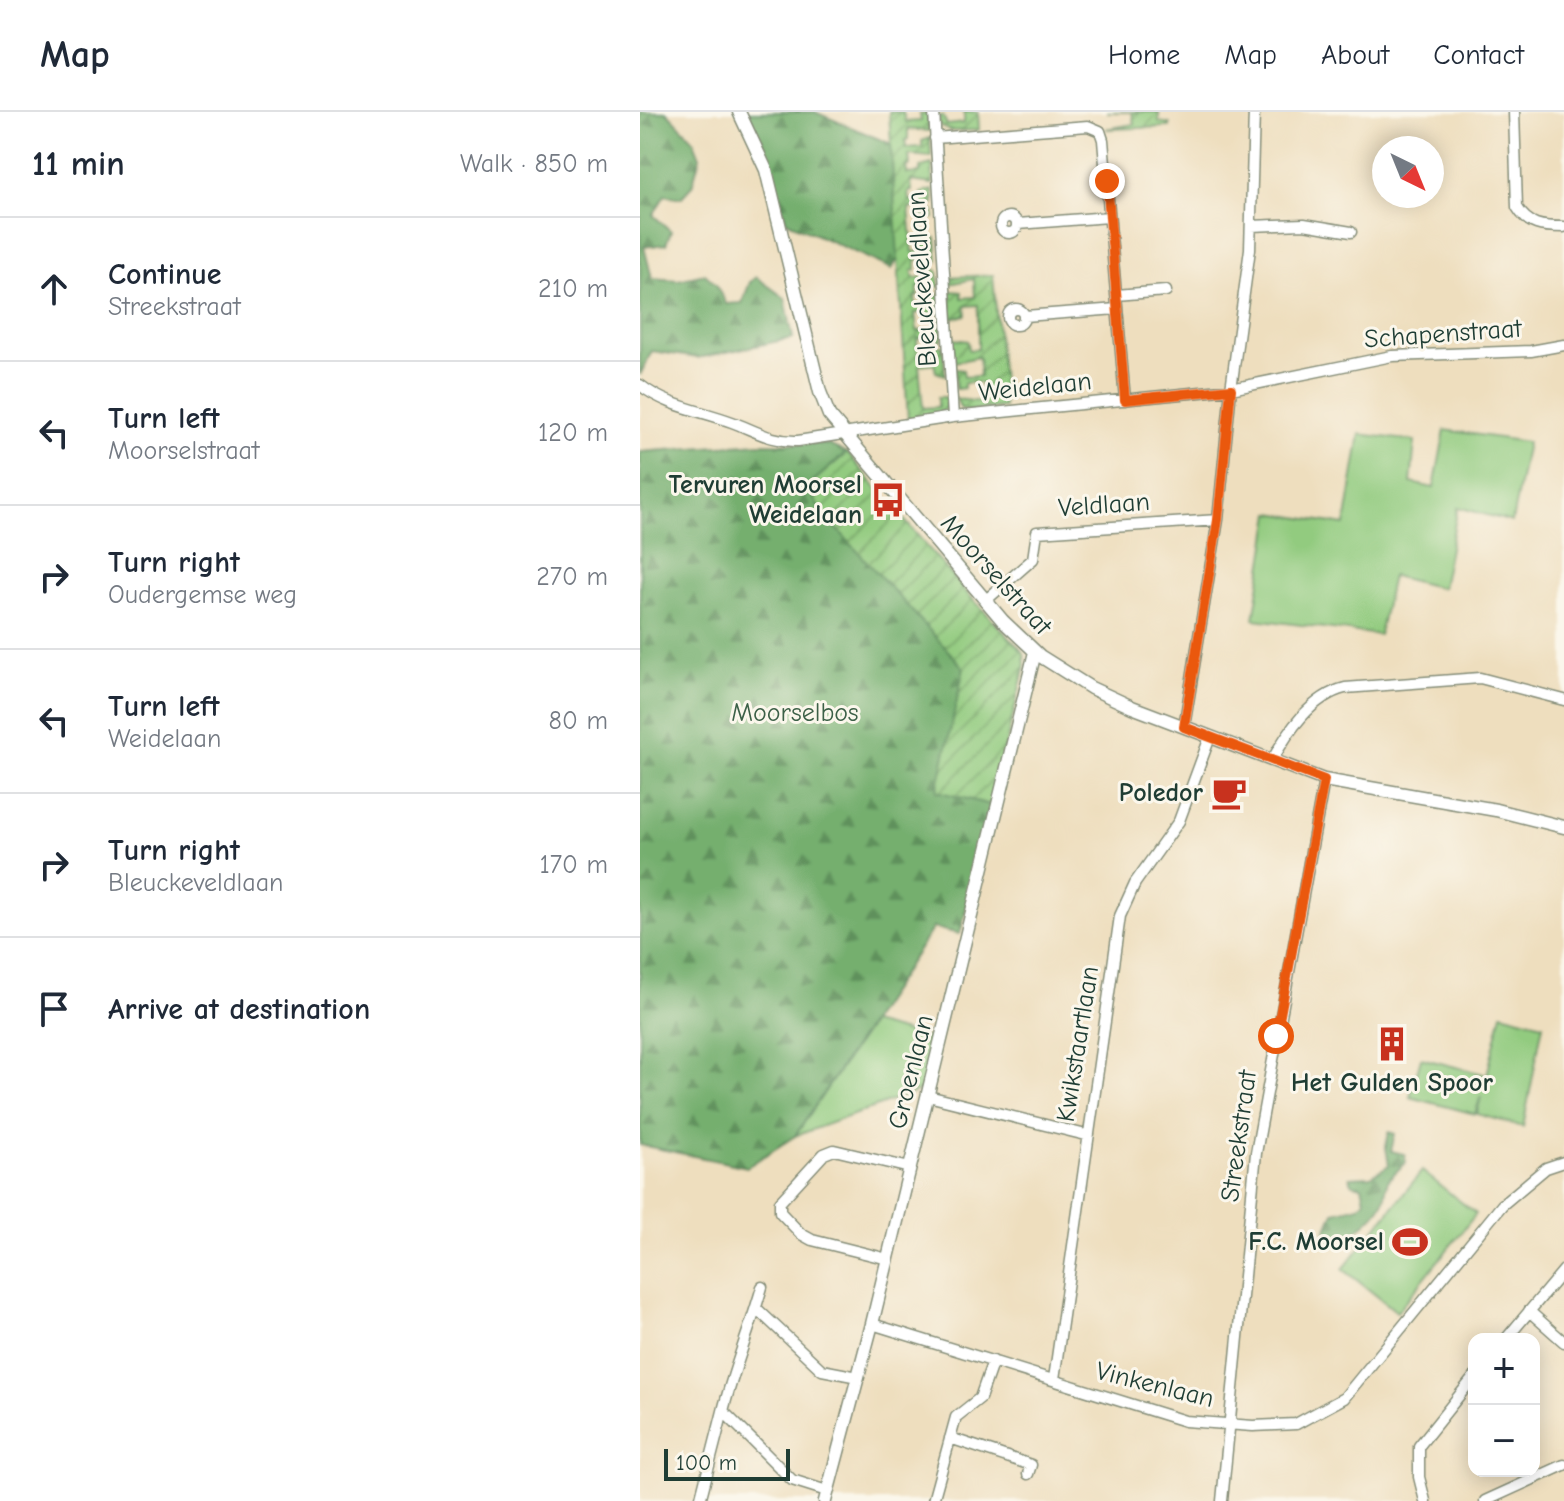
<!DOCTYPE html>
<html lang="en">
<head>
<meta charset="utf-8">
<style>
	body { margin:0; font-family:"Comic Neue",sans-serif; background:#f2f2f3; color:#1f2937 }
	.controls { position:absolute; right:24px; bottom:24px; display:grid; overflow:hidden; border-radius:16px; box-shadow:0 4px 20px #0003 }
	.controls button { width:72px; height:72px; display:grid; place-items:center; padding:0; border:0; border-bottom:2px solid #e0e1e3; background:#fff; color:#1f2937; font:40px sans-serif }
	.compass { position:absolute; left:732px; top:24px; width:72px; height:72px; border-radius:50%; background:#fff; box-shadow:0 4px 20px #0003; rotate:137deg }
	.scale { position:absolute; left:24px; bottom:20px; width:126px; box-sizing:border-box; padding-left:8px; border:4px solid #1f3d34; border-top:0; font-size:22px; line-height:28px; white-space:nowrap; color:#1f3d34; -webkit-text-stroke:6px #fbf7ec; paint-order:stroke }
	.stop { position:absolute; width:24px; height:24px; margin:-18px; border:6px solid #ea580c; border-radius:50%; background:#fff }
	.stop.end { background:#ea580c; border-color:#fff; box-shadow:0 2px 8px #0008 }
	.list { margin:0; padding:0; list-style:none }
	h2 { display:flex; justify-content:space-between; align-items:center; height:104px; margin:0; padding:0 32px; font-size:34px }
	h2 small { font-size:26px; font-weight:400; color:#747a83 }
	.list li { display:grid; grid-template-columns:52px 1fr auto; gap:24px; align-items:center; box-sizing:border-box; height:144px; padding:0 32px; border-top:2px solid #e0e1e3 }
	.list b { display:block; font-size:30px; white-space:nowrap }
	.list p { margin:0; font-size:26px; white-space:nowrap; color:#747a83 }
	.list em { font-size:26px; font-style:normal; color:#747a83 }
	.icon { flex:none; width:44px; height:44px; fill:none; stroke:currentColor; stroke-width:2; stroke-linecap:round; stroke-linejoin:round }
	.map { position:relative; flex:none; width:924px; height:1389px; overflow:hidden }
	header { display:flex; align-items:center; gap:48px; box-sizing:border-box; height:112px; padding:0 40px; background:#fff; border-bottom:2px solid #e0e1e3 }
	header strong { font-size:38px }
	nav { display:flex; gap:44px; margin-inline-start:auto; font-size:28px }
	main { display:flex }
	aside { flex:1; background:#fff }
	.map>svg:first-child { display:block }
	.grass { fill:#92cb7f; stroke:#58845a; stroke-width:2 }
	.forest { fill:url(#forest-firs); stroke:#4a7651; stroke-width:2 }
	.garden { fill:url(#garden-furrows); stroke:#58845a; stroke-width:2 }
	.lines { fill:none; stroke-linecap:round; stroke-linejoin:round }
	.minor-casing { stroke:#868e79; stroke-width:13 }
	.tertiary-casing { stroke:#868e79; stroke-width:15 }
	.minor { stroke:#fff; stroke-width:10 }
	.tertiary { stroke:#fff; stroke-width:12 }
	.route { stroke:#ea580c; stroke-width:10 }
	.labels { text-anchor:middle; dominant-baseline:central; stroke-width:6; stroke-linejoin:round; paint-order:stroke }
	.street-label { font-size:26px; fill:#1f3d34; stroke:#fbf7ec }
	.poi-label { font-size:26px; font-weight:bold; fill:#1f3d34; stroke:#fbf7ec; text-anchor:end }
	.park-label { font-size:26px; fill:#3c6047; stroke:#fbf7ec }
</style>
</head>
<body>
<header>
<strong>Map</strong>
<nav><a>Home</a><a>Map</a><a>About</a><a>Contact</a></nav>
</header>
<main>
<aside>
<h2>11 min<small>Walk · 850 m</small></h2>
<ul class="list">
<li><svg class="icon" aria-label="ahead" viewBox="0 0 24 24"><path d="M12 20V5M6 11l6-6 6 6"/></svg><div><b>Continue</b><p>Streekstraat</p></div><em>210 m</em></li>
<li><svg class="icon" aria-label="left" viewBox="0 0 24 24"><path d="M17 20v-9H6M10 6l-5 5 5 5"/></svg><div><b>Turn left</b><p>Moorselstraat</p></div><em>120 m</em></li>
<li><svg class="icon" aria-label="right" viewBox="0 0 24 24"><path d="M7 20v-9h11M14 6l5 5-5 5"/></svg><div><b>Turn right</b><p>Oudergemse weg</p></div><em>270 m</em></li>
<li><svg class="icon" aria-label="left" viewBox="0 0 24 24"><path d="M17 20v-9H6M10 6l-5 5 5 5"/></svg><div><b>Turn left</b><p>Weidelaan</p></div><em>80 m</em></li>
<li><svg class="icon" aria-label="right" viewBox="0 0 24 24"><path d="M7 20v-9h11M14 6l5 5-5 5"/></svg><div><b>Turn right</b><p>Bleuckeveldlaan</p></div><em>170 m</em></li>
<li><svg class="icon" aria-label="arrive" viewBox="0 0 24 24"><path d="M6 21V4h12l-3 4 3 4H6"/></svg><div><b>Arrive at destination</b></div></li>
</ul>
</aside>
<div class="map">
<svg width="924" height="1389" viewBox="0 0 924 1389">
	<defs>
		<pattern id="forest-firs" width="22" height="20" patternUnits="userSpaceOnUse" patternTransform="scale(2)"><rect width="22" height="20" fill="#75af6e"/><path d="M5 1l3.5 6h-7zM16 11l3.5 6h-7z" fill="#5f905b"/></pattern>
		<pattern id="garden-furrows" width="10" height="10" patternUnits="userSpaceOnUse" patternTransform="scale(2)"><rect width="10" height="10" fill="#92cb7f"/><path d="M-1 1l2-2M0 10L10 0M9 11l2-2" fill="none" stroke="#77a669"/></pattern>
	</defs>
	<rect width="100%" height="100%" fill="#fbf7ec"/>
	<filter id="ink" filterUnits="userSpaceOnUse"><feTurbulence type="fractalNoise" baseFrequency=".0125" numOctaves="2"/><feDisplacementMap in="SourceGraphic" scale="16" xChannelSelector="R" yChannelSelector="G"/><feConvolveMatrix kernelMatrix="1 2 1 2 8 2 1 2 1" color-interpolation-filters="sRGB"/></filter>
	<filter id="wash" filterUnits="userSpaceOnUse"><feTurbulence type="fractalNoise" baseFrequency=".006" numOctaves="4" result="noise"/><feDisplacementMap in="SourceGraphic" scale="32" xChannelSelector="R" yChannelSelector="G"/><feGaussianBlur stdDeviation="1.8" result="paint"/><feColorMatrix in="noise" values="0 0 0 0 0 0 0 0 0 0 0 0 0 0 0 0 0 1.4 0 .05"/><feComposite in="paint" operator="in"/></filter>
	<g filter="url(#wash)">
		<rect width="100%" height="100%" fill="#eedebe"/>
		<path class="grass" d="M805 318 887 330 872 410 818 395 802 476 752 464 739 523 614 507 631 401 705 413 720 322 775 329 771 371 794 376Z
			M862 901 903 912 883 1015 837 1002 841 984 835 1002 770 985 781 946 847 963Z
			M231 911 295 928 282 978 155 1024Z
			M782 1059 836 1102 757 1200 703 1157Z"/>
		<path class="forest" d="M0 0H27L53 27 60 45 52 74 41 86 25 83 13 103 31 119 26 132 4 135 12 166 38 168 65 162 76 172 86 192 102 191 110 170 116 165 145 186 153 226 58 246 12 239 0 263Z
			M108 0H175L251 32 259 145 252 157 146 109 133 60Z
			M119 331 187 332 206 341 167 375 181 399 324 556 297 679 351 693 320 822 293 816 155 1024 107 1055 0 1033V340Z
			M749 1020 755 1022 751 1039 764 1042 766 1050C761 1056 751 1063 748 1069 745 1075 746 1083 744 1088 738 1105 703 1132 687 1133L683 1127 694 1100 719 1094 725 1088 722 1074 712 1072 710 1065 731 1064 749 1053 746 1035Z"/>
		<path class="garden" d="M249 0H263L265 10 281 9 280 2H288L289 19 268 17V27L265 28 266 36 282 35V29L290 26 291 45 269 43 270 54H266L267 62 280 61V55L292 52 293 72 271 69 272 79 268 80 269 88H281V81L293 78 294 92 287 94V99H294L295 106 280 104 279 95 269 96 273 140 283 139 282 131 296 126 298 149 276 147V158H272L274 166 285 165V159L298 158 299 175 278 174V184L275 185 276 193 287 192V185L300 182 301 201H275L277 219 293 217 296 208H301L302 228 277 226 278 245 295 243V234H303L305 263 296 260 294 251 279 253 283 296 298 295V285H306V296L299 303 268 308Z
			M324 0H338L339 18 310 19 300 14 299 4H303L307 13 324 11Z
			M467 0H519V10L530 12V15L466 17 494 12 492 0Z
			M353 163 364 295 327 299 321 297 316 287 342 290 341 271H324V276L316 277 315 257 323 258 324 265 340 264 339 245 314 250 313 227 328 229 329 238 338 237V193L325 194 326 203 312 207 310 179 322 180V186L335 185 334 167 309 172V165Z
			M207 341 327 481 384 541 385 554 351 693 297 679 324 556 181 399 167 375Z"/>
	</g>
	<g filter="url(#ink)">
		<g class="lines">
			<g class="minor-casing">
				<path id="minor" d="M294 0 313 305
					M874 0 877 95C888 114 902 115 924 115
					M295 26 448 14 460 19 463 28 485 288
					M361 113a8 8 0 1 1 16 0a8 8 0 1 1-16 0Z
					M378 112 469 105
					M611 114 664 112 711 120
					M476 183 526 179
					M368 205a8 8 0 1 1 16 0a8 8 0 1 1-16 0Z
					M385 204 477 197
					M0 273C28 295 60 298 92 310 116 319 132 330 158 329L313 305 591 277 752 244 891 239 924 233
					M345 489 393 447 397 420 578 408
					M544 615 578 408 591 277 610 137 614 0
					M632 649C647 620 672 584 705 576L840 566 924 588
					M288 984 446 1023
					M248 1147 172 1128 161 1122 140 1100V1090L184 1042 194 1038 270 1056
					M122 1175C110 1217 94 1256 83 1299L152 1368 187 1379
					M116 1196 182 1258 218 1265
					M889 1199 924 1230
					M232 1212 545 1309 613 1314 656 1312 704 1286 862 1093 906 1056 924 1050
					M866 1227 924 1158
					M414 1267 480 804 495 771 539 709 570 625
					M310 1326 391 1353 388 1362
					M60 1389 83 1299
					M293 1389 316 1305 340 1286 353 1249
					M582 1389 616 1041 684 668
					M785 1389 779 1365V1334L834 1265
					M845 1389 924 1353"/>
			</g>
			<g class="tertiary-casing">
				<path id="tertiary" d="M99 0 126 58 180 280 189 303 363 509 400 544 451 576 492 595 684 668 856 698 924 715
					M185 1389 232 1212 395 540"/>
			</g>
			<use href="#minor" class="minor"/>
			<use href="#tertiary" class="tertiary"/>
		</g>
	</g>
	<g class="lines" filter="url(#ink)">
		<path class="route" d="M467 69 485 288 591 277 578 408 544 615 684 668 636 924"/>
	</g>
	<defs>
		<g id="bus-bare" transform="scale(2.76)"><path d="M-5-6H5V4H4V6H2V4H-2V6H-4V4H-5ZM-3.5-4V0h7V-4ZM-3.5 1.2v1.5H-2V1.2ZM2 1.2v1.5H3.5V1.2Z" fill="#c8321e" stroke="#fbf7ec" stroke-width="2.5" paint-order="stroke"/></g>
		<g id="cafe-bare" transform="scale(2.76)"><path d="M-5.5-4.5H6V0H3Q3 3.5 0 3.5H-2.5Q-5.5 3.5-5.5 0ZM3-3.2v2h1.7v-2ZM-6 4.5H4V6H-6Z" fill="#c8321e" stroke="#fbf7ec" stroke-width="2.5" paint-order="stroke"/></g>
		<g id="building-bare" transform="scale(2.76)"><path d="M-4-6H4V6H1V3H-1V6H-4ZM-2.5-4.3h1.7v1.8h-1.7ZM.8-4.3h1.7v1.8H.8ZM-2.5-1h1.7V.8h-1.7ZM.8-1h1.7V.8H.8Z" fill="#c8321e" stroke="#fbf7ec" stroke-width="2.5" paint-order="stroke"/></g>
		<g id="stadium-bare" transform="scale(2.76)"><path d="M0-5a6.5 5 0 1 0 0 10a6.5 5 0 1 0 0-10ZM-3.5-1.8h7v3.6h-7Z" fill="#c8321e" stroke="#fbf7ec" stroke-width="2.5" paint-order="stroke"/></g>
	</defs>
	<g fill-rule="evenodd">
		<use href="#bus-bare" x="248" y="388"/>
		<use href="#cafe-bare" x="589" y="681"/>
		<use href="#building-bare" x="752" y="932"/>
		<use href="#stadium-bare" x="770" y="1130"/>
	</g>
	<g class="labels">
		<g class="street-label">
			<text transform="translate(282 167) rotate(-94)">Bleuckeveldlaan</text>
			<text transform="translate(803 222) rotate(-4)">Schapenstraat</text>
			<text transform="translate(395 275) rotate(-6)">Weidelaan</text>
			<text transform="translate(464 393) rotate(-4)">Veldlaan</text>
			<text transform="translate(356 463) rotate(48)">Moorselstraat</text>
			<text transform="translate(438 932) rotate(-81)">Kwikstaartlaan</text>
			<text transform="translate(271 960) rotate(-76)">Groenlaan</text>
			<text transform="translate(599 1024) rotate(-82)">Streekstraat</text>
			<text transform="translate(515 1273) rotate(14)">Vinkenlaan</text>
		</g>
		<g class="poi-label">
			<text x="222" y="373">Tervuren Moorsel<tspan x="222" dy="30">Weidelaan</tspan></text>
			<text x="563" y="681">Poledor</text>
			<text x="752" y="971" text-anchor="middle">Het Gulden Spoor</text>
			<text x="744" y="1130">F.C. Moorsel</text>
		</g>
		<g class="park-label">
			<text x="155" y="601">Moorselbos</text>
		</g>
	</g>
</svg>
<div class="controls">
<button>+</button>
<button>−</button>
</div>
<svg class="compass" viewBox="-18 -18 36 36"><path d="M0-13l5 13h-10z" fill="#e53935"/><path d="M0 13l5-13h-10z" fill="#747a83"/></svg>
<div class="scale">100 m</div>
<div class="stop" style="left:636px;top:924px"></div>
<div class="stop end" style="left:467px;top:69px"></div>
</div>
</main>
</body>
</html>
